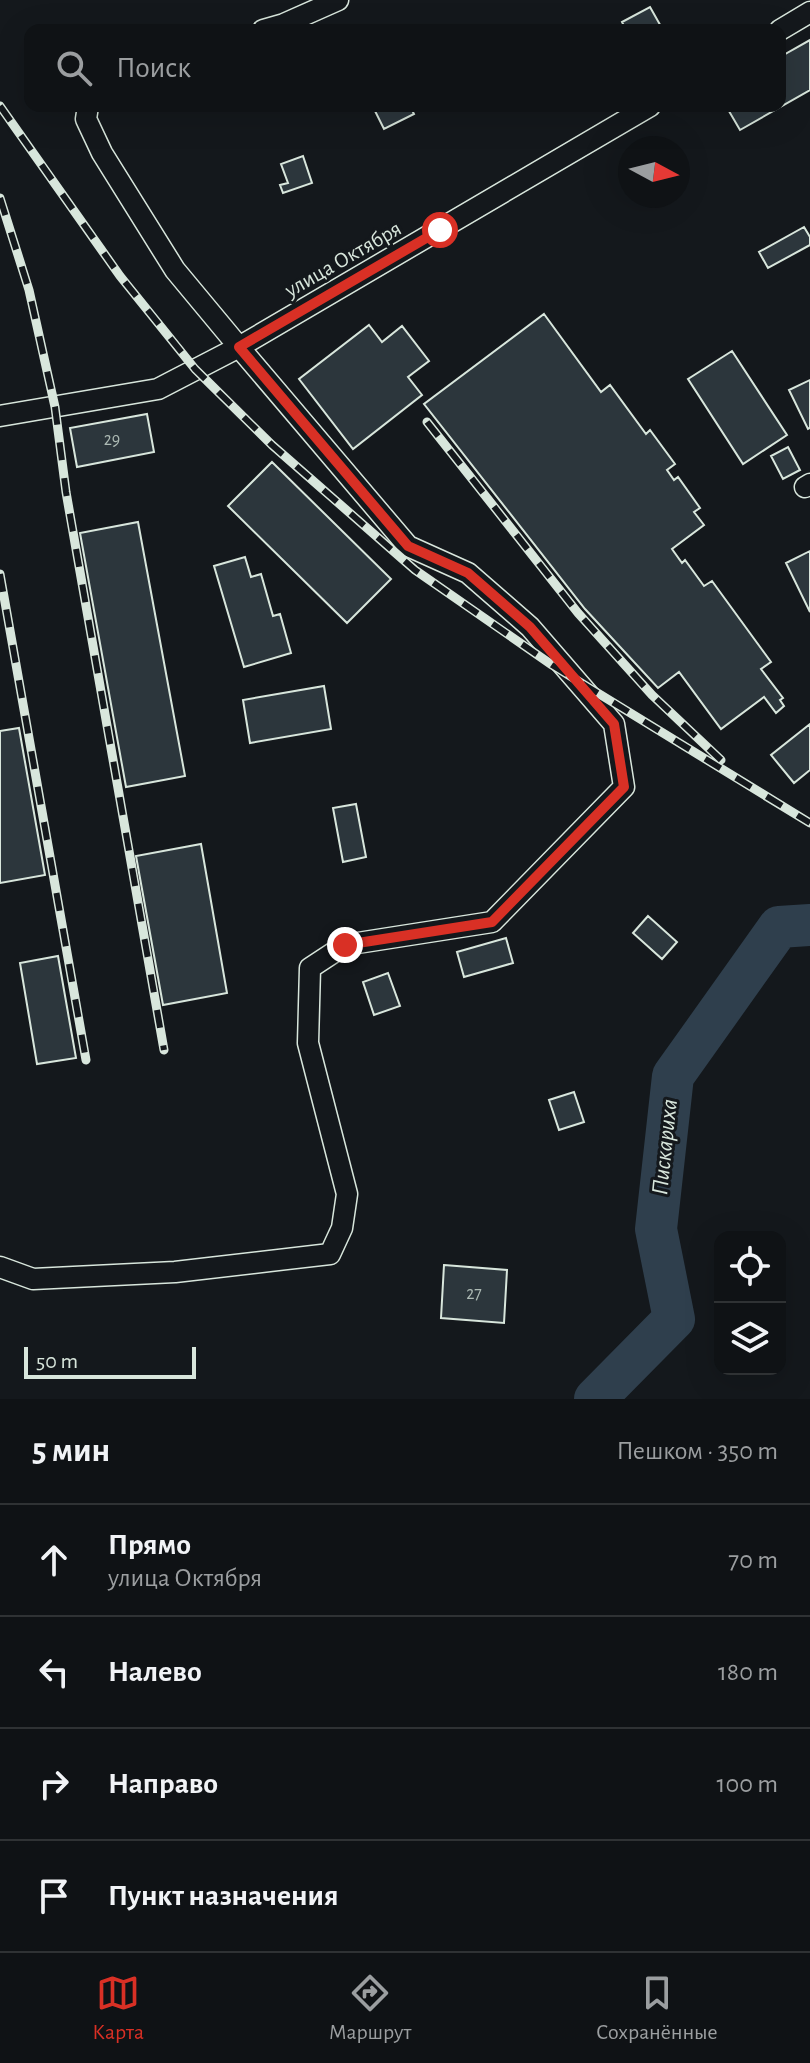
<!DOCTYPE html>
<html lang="ru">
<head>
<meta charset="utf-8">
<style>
	body { margin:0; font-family:"Alegreya Sans",sans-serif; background:#1d2022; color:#f1f3f6 }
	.controls { position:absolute; right:24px; bottom:24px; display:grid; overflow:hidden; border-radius:16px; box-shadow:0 8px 32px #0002 }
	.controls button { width:72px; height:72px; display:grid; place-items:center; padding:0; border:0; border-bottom:2px solid #2f3234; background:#0f1215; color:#f1f3f6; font:40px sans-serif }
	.compass { position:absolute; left:618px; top:136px; width:72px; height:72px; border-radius:50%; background:#0f1215; box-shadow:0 8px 32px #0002; rotate:97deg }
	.scale { position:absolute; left:24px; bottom:20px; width:172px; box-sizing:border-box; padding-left:8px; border:4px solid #d8e6dc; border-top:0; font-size:22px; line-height:28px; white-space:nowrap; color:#d8e6dc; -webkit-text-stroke:6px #14181c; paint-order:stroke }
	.stop { position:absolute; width:24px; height:24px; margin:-18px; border:6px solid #d93025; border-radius:50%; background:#fff }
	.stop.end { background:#d93025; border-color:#fff; box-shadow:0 2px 8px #0008 }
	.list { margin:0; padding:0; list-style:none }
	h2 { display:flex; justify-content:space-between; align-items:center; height:104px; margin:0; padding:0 32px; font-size:34px }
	h2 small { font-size:26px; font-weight:400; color:#9b9ea0 }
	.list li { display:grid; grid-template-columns:52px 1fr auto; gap:24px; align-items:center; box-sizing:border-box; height:112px; padding:0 32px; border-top:2px solid #2f3234 }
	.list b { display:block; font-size:30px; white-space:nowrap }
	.list p { margin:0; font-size:26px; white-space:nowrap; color:#9b9ea0 }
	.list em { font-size:26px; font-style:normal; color:#9b9ea0 }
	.icon { flex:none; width:44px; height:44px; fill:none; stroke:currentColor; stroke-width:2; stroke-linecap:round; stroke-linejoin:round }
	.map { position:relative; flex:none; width:810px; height:1399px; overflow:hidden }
	.search { position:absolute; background:#0f1215; box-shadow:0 8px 32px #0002; left:24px; right:24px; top:24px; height:88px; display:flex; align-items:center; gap:20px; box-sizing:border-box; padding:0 28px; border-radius:16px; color:#9b9ea0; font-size:30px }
	.sheet { height:552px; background:#0f1215 }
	nav { display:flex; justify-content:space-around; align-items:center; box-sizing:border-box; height:112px; border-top:2px solid #2f3234; background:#0f1215; font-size:22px; color:#9b9ea0 }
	nav a { display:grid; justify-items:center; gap:4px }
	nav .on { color:#d93025 }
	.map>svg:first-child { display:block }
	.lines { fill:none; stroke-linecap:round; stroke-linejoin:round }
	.river { stroke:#2f3f4d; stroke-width:42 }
	.building { fill:#2c363c; stroke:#d8e6dc; stroke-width:2 }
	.street-casing { stroke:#d8e6dc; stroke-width:23 }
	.street { stroke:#14181c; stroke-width:20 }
	.rail-casing { stroke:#d8e6dc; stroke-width:9 }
	.rail { stroke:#14181c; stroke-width:6; stroke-dasharray:18; stroke-linecap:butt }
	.route { stroke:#d93025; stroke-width:10 }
	.labels { text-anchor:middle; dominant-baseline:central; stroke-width:6; stroke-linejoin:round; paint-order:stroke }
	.number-label { font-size:18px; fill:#adbab4 }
	.street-label { font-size:22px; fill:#d8e6dc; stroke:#14181c }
	.water-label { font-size:24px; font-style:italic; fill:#d8e6dc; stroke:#14181c }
</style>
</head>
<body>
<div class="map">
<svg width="810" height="1399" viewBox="0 0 810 1399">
	<rect width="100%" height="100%" fill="#14181c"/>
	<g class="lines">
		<path class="river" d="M595 1399 674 1319 656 1229 673 1076 779 927 810 925"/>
	</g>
	<path class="building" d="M650 7 663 30H626L622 22Z
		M810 40V90L740 130 726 106H780V57Z
		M380 106H410L414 114 384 129 374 109Z
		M303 156 312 183 283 193 280 185 288 183 281 164Z
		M804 227 810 237V245L768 268 759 252Z
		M544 314 601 392 610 385 646 434 650 430 675 464 667 470 674 480 678 477 700 508 694 512 704 525 672 549 682 563 685 560 704 586 712 581 771 662 761 669 783 698 780 700 784 706 776 713 764 697 721 729 679 672 658 688 585 609 424 404Z
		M369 325 382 342 402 326 429 361 408 377 422 395 353 449 299 379Z
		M732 351 787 435 743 464 688 379Z
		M810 380V428L808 429 789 390Z
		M147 414 154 452 77 467 70 428Z
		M788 447 800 470 783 479 771 456Z
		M272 462 391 579 347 623 228 506Z
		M138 522 185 776 126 787 80 533Z
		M810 551V612L786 563Z
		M245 557 251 577 261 574 273 616 280 614 291 653 244 667 214 566Z
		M324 686 331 729 250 743 243 700Z
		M810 724V770L794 783 771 755Z
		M19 728 45 875 0 883V731Z
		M356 804 366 857 343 862 333 808Z
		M201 844 227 993 163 1005 136 856Z
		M648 916 677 942 662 959 633 933Z
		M506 938 513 963 464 977 457 952Z
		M58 956 76 1058 37 1064 20 963Z
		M388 973 400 1006 374 1015 363 982Z
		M574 1092 584 1122 559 1130 549 1100Z
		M444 1265 507 1270 504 1323 441 1318Z"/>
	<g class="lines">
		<g class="street-casing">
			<path id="street" d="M263 30 284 24 338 0
				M780 30 810 12
				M0 416 158 389 239 347 175 270 102 153 86 119 88 106
				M805 487 810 484
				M0 1267 33 1279 175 1272 330 1254 342 1228 347 1194 308 1043 310 968 345 945 492 922 624 787 614 724 530 627 468 573 408 546 239 347 650 106"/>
		</g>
		<use href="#street" class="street"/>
		<g class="rail-casing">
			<path id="rail" d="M0 106 120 276 195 369 272 445 415 570 552 665 810 823
				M0 198 29 290 55 407 66 492 164 1050
				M427 422 578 613 652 695 721 760
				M0 574 86 1060"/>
		</g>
		<use href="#rail" class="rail"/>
	</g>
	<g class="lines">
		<path class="route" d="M345 945 492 922 624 787 614 724 530 627 468 573 408 546 239 347 440 230"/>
	</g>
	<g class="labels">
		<g class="number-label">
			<text x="112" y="440">29</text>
			<text x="474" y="1294">27</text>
		</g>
		<g class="street-label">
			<text transform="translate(343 259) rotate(-30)">улица Октября</text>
		</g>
		<g class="water-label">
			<text transform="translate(665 1147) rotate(-84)">Пискариха</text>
		</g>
	</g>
</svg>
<div class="controls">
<button><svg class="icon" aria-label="locate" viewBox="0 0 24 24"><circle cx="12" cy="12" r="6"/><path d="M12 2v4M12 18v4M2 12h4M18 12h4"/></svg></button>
<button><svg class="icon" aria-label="layers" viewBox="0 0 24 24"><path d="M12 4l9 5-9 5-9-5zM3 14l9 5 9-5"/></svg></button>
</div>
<svg class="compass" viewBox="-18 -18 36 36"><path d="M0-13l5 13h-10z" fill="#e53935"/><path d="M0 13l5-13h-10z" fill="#9b9ea0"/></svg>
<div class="scale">50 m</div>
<div class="stop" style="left:440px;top:230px"></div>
<div class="stop end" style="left:345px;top:945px"></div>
<div class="search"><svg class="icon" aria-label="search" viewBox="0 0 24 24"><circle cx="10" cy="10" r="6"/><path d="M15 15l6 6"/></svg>Поиск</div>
</div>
<section class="sheet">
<h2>5 мин<small>Пешком · 350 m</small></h2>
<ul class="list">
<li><svg class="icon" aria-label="ahead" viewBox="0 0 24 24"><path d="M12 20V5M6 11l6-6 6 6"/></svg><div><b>Прямо</b><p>улица Октября</p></div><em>70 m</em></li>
<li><svg class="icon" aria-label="left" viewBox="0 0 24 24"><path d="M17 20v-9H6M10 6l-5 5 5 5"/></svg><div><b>Налево</b></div><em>180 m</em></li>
<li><svg class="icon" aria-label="right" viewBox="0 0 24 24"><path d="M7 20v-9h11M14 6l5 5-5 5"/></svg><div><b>Направо</b></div><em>100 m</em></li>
<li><svg class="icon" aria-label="arrive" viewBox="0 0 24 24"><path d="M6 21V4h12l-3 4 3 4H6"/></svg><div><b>Пункт назначения</b></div></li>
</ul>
</section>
<nav>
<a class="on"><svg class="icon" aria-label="map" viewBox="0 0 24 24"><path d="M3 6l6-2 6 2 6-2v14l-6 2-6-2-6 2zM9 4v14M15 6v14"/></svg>Карта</a>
<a><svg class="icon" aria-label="directions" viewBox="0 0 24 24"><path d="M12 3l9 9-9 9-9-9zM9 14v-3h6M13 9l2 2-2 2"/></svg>Маршрут</a>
<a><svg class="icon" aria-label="saved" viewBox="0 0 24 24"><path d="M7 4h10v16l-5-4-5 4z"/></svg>Сохранённые</a>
</nav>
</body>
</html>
